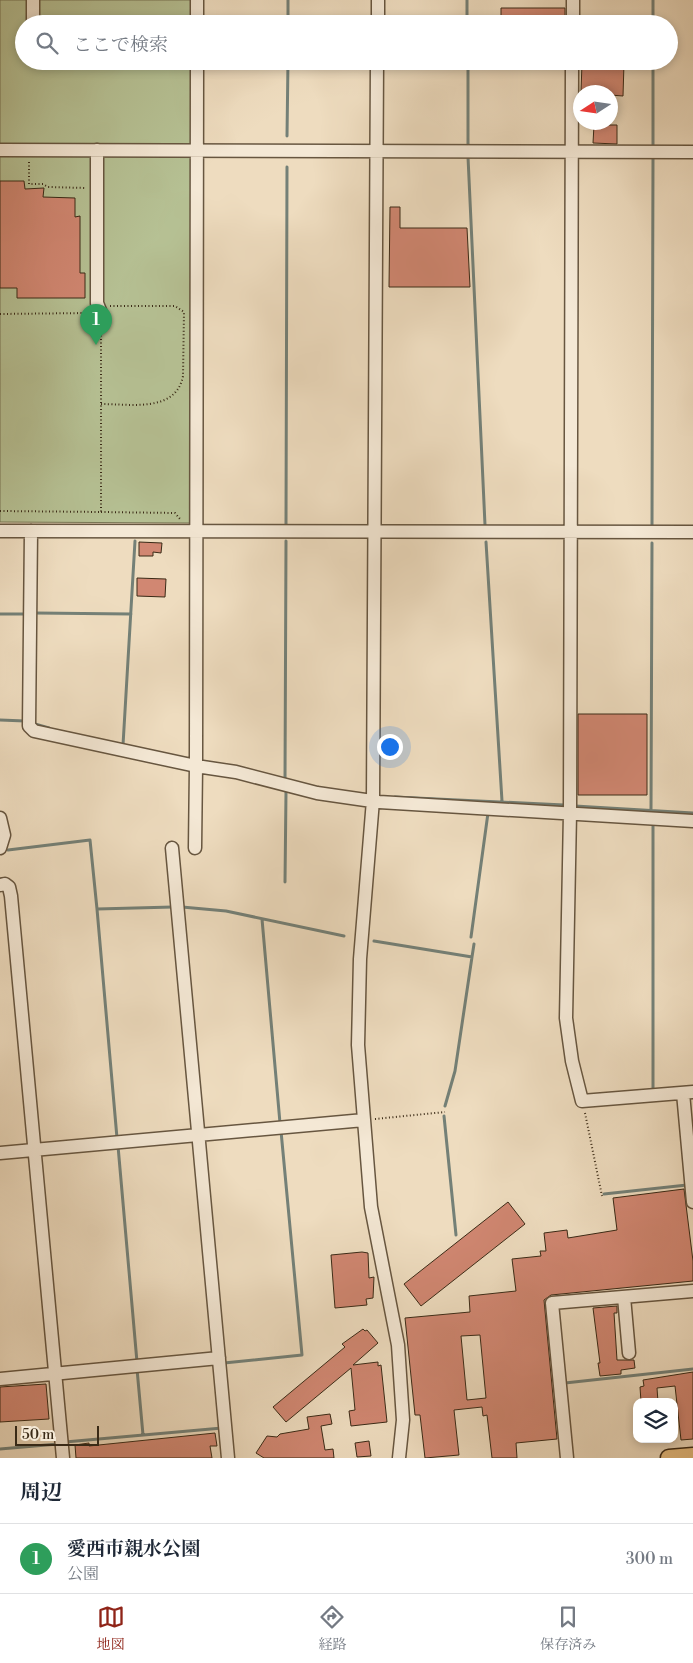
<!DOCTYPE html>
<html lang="ja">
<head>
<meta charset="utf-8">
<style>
	body { margin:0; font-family:"Libre Bodoni","Noto Serif JP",serif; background:#f2f2f3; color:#1f2937 }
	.controls { position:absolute; right:15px; bottom:15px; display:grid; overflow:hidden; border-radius:10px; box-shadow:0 2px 8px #0003 }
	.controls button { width:45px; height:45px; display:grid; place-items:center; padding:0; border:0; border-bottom:1px solid #e0e1e3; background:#fff; color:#1f2937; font:25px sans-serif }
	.compass { position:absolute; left:573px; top:85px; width:45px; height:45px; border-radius:50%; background:#fff; box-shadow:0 2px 8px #0003; rotate:258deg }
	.scale { position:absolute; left:15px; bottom:12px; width:84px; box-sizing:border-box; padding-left:5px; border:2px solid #3a2a16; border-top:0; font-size:14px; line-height:18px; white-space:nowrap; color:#3a2a16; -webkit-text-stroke:4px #f4e8d5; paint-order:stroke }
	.you { position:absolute; left:389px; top:746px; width:18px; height:18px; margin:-12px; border:4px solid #fff; border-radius:50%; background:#1a73e8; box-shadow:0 0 0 8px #1a73e833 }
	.badge { display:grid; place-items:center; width:32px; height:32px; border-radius:50%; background:#8f2418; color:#fff; font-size:16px; font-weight:700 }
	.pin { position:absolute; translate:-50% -41px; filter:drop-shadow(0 1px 2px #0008) }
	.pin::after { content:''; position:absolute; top:26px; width:18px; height:15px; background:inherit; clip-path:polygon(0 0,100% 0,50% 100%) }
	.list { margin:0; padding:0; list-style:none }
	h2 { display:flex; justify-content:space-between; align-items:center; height:65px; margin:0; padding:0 20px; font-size:21px }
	h2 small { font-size:16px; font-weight:400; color:#747a83 }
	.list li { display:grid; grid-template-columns:32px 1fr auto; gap:15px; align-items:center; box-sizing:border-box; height:70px; padding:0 20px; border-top:1px solid #e0e1e3 }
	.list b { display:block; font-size:19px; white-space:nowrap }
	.list p { margin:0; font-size:16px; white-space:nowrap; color:#747a83 }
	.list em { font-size:16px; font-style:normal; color:#747a83 }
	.icon { flex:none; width:28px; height:28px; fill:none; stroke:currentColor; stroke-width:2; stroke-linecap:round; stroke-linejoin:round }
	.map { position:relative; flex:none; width:693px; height:1458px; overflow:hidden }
	.search { position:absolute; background:#fff; box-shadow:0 2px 8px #0003; left:15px; right:15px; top:15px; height:55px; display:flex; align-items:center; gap:12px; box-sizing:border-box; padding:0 18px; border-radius:28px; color:#747a83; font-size:19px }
	.sheet { height:135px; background:#fff }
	nav { display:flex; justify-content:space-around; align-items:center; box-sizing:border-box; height:70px; border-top:1px solid #e0e1e3; background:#fff; font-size:14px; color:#747a83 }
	nav a { display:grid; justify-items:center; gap:2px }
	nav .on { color:#8f2418 }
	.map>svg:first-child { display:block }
	.green { fill:#b6c194; stroke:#787655 }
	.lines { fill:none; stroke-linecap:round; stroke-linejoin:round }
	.stream { stroke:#748077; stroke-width:3 }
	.building { fill:#d18772; stroke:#3a2a16; fill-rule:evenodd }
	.minor-casing { stroke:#675640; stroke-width:15 }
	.major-casing { stroke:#3a2a16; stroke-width:19 }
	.path { stroke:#3a2a16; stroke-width:2; stroke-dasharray:1 2.5; stroke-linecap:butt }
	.minor { stroke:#f4e8d5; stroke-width:12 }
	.major { stroke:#e7be80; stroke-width:16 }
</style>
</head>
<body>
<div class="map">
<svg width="693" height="1458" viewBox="0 0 693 1458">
	<rect width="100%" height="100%" fill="#eedcbf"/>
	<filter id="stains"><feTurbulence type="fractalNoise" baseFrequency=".004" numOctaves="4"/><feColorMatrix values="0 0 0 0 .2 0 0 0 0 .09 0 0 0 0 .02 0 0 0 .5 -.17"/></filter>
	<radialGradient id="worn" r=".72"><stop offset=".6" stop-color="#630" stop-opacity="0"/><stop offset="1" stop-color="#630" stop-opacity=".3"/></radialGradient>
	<path class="green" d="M0 0H193V24H24V61H193L190 523 0 522Z"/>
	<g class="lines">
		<path class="stream" d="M467 0V24
			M288 24V0
			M653 24V0
			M468 61V147
			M287 136 288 61
			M653 148V61
			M468 157 485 525
			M286 524 287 167
			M652 526 653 158
			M486 542 502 801
			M35 613 131 614
			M0 614H26
			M0 720 25 721
			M35 724 49 728
			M123 745 135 541
			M285 782 286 541
			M395 797 564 805
			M575 806 693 813
			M651 811 652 543
			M8 850 90 840 97 909 173 907
			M285 882 286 792
			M182 907 226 911 344 936
			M97 909 117 1138
			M262 919 280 1123
			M471 937 488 813
			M374 941 472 957 474 944
			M653 1091V824
			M445 1106 455 1071 472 957
			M444 1116 456 1235
			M118 1146 137 1362
			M604 1194 687 1185
			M224 1366V1363L302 1355 281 1131
			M137 1369 143 1435
			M565 1383 693 1369
			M65 1442 222 1428
			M0 1449 58 1444"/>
	</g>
	<path class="building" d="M501 8H565V24H501Z
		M612 62 624 63 623 96 610 95V92H581L582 63Z
		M594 125H617V144L593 143Z
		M0 181H24L25 189 44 188 43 197 75 198V217L80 216V273H85V298H17V288H0Z
		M390 207H400V228H467L470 287H389Z
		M139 542 162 543 161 553 153 552V556H139Z
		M137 578 166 579 165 597 137 596Z
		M578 714H647V795H578Z
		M684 1189 693 1261V1281L551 1295 544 1300 557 1439 516 1443 517 1458H492L487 1415 483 1416 482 1407 454 1410 459 1455 425 1458 420 1415H415L405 1318 470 1312 469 1296 516 1291 512 1259 541 1256 540 1251H546L544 1233 567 1230 568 1238 617 1230 613 1198ZM480 1335 486 1398 467 1400 461 1336Z
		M508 1202 525 1224 421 1306 404 1284Z
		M362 1252 368 1253 369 1278 374 1277 373 1298 366 1299 367 1305 335 1308 331 1255Z
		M617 1306V1313H614L617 1360H634L635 1368 621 1370V1374L600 1376 598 1363H600L593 1308Z
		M363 1329 365 1331 367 1330 378 1343 353 1365 378 1362V1366L381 1365 387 1422 351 1426 349 1411 355 1410 351 1368 286 1422 273 1407 345 1347 342 1344Z
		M693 1372V1439L681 1440 675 1386 657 1388 658 1402H641L640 1387 644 1386 643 1380Z
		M46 1384 49 1419 0 1422V1387Z
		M330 1414 332 1424 321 1426 325 1450 333 1449 334 1458H264L256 1453 267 1436 277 1437 280 1434 309 1429 307 1417Z
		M215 1433 217 1446H210L212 1458H76L75 1445 89 1443V1446Z
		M369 1441 371 1456 357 1457 355 1443Z"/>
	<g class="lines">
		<g class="minor-casing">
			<path id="minor" d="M33 0V24
				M197 24V0
				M378 24V0
				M573 24V0
				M377 61 373 800 360 959 358 1045 371 1207 398 1345 403 1420 399 1458
				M572 61 570 813 566 1018 572 1061 582 1101 693 1092
				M0 150 693 152
				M97 150V303L101 313
				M0 531 693 532
				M31 531 29 726 34 731 196 766 197 61
				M0 818 4 835 0 848
				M172 848 228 1458
				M195 848 196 766 236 772 317 793 379 802 693 821
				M0 885 5 884 9 887 11 896 63 1458
				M683 1093 693 1202
				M0 1153 364 1120
				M624 1297 629 1353
				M0 1379 219 1358
				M567 1458 552 1303 693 1291"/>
		</g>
		<g class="major-casing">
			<path id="major" d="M669 1458 693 1456"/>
		</g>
		<path class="path" d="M29 162V184H43L48 187 86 188
			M0 314 88 313
			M101 404C130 404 176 413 183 376L184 312 175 306H110
			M0 511 101 512V325
			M101 512 175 513 180 519
			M585 1113 602 1196
			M375 1119 445 1112"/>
		<use href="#minor" class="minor"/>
		<use href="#major" class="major"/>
	</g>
	<rect width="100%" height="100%" filter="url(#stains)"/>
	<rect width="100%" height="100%" fill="url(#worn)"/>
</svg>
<div class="controls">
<button><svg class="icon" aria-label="layers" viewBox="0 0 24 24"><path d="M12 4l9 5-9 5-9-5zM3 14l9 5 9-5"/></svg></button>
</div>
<svg class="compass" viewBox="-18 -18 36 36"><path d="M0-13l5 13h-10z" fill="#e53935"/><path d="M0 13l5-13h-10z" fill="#747a83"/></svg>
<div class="scale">50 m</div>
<div class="you"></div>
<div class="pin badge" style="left:96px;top:345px;background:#2e9e5b">1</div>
<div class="search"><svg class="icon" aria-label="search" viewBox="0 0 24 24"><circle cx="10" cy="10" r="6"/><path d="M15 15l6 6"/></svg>ここで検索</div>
</div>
<section class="sheet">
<h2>周辺<small></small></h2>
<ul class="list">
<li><span class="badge" style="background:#2e9e5b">1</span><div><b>愛西市親水公園</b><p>公園</p></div><em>300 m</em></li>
</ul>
</section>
<nav>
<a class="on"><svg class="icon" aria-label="map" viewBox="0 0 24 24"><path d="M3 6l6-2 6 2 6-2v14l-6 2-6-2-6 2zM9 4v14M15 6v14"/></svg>地図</a>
<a><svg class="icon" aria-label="directions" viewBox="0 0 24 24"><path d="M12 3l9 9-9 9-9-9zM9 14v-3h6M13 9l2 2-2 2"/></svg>経路</a>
<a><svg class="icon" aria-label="saved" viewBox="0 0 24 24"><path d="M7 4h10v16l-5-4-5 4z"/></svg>保存済み</a>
</nav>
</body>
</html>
